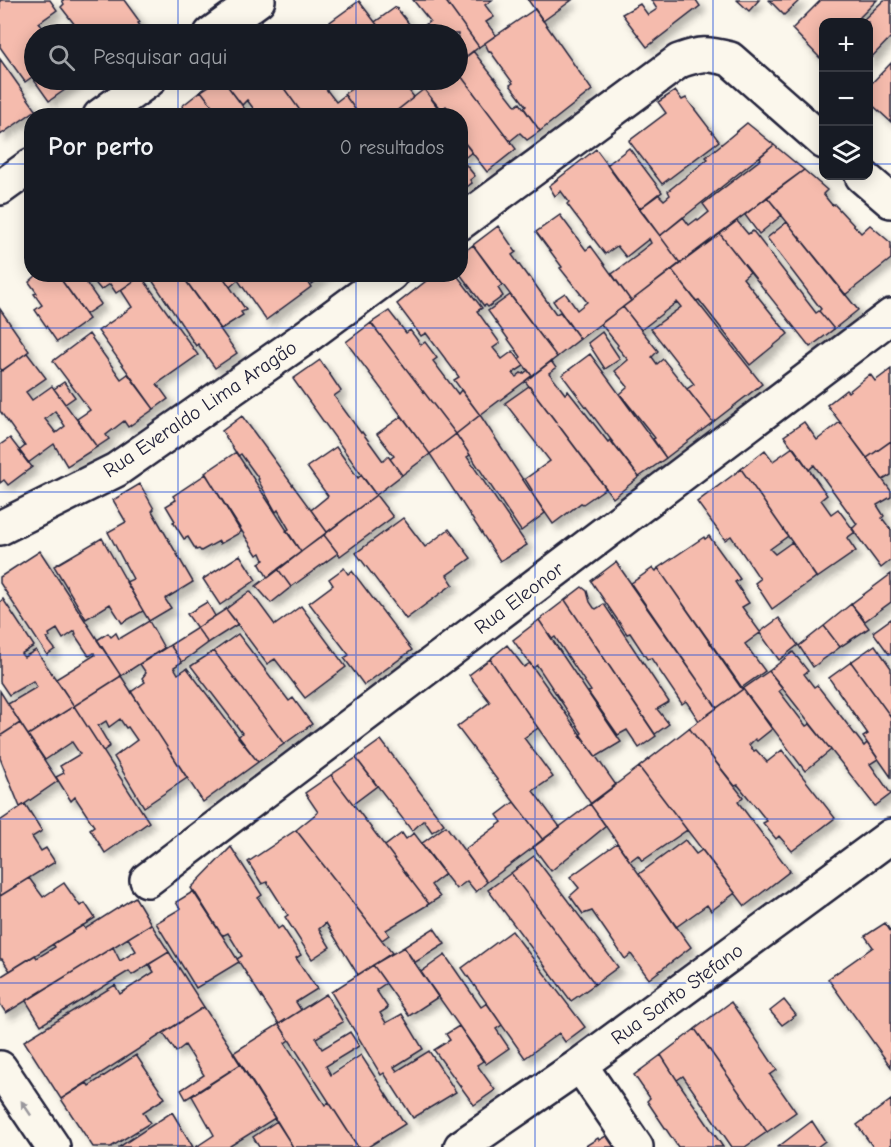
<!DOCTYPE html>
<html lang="pt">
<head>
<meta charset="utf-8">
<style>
	body { margin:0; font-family:"Comic Neue",sans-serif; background:#242831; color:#f1f3f6 }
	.controls { position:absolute; right:18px; top:18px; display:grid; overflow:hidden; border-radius:12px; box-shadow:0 3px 15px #0003 }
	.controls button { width:54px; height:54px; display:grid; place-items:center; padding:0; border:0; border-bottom:2px solid #363941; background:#171b24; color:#f1f3f6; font:30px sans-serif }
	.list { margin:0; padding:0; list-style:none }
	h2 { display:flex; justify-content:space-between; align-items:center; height:78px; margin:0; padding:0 24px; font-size:26px }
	h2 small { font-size:20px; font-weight:400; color:#9ea1a6 }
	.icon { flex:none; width:33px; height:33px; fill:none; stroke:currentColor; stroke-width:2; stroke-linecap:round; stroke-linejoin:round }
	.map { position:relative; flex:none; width:891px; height:1147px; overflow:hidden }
	.search { position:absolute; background:#171b24; box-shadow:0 3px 15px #0003; left:24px; top:24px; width:444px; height:66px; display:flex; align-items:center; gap:15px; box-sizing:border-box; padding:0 21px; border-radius:33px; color:#9ea1a6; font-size:22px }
	.panel { position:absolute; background:#171b24; box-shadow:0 3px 15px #0003; left:24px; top:108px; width:444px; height:174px; border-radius:24px }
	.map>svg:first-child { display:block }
	.building { fill:#f5bbad; stroke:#22223b; stroke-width:1.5; fill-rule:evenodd; filter:url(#shadow) }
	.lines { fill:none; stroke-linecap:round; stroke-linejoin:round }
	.street-casing { stroke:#22223b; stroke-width:38 }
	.secondary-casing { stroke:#22223b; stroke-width:38 }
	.street { stroke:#fbf7ec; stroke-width:33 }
	.secondary { stroke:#fbf7ec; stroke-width:33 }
	.oneway { fill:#99979c }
	.grid { fill:none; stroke:#1d4ed8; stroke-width:1.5; stroke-opacity:0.55 }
	.labels { text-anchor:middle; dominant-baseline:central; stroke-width:6; stroke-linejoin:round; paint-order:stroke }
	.street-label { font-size:20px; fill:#22223b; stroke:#fbf7ec }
</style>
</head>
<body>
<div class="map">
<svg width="891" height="1147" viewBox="0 0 891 1147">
	<defs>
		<filter id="shadow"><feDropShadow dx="5.5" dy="5.5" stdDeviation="3" flood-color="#0004"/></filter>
	</defs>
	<rect width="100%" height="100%" fill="#fbf7ec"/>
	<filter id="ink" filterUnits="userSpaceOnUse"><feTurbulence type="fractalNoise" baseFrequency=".0167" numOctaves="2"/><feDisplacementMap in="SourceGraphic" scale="12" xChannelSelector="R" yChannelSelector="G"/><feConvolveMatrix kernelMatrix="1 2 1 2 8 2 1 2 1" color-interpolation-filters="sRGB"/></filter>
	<g filter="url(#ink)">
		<path class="building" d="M0 0H50L57 10 39 23 48 34H34V80H79L49 101 32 77 25 82 0 47Z
			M62 0H124L140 22 138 23 143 30 138 34H82L61 7 64 4Z
			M413 0H445L479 47 458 63V34H384L375 22 396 7 413 29 411 30 415 33 430 21Z
			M445 0H492L485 5 494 17 486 22 496 35 479 47Z
			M528 0H572L543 21Z
			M651 0H696L700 6 647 47 622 14 640 4 648 15 657 9Z
			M737 0H759L749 11Z
			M769 0H800L784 15Z
			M821 0H877L855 22H824V55L820 58 792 29Z
			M884 0H891V37L868 61V22H861Z
			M359 1 375 22 384 34H347L345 32 341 34H338L330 22Z
			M535 9 592 90 540 131 524 108 526 106 510 85 513 83 490 51 489 52 485 43Z
			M293 25 300 34H280Z
			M473 51 516 106 520 103 540 131 527 140 520 133 510 141 458 72V63Z
			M0 59 36 110 0 135Z
			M891 63V122L868 101V87Z
			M458 72 516 149 487 172 460 137V131L464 128 460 124V116H454L446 106 441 110 424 89 436 80H458Z
			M218 80H223L250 116H220L201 91Z
			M223 80H278L304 116H259L247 100 242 105Z
			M278 80H319L336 102 345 95 360 116H304Z
			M365 80H401L414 97 390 116H360L344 94Z
			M417 80H436L424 89Z
			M424 89 444 116H390L414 97Z
			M201 91 220 116H190L182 106Z
			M675 91 682 100 686 98 719 141 662 184 629 141 666 113 658 102Z
			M747 123 774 145 660 236 639 209 658 194 664 200 670 195 668 191 708 159 706 157Z
			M460 137 472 152 462 160 475 176 470 180 472 183 460 192Z
			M774 145 804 170 680 263 660 236 683 217 689 225 697 219 698 221 709 212 703 204 761 159 760 157Z
			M629 148 662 192 639 209 607 165Z
			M596 149 680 263 631 301 612 274 638 255 637 254 651 243 649 239 626 257 617 246 605 254 567 204 569 202 561 191 555 196 549 186Z
			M804 170 827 190 823 194 832 205 834 204 861 233 870 225 891 243V259L845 295 767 197Z
			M767 197 782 215 759 234 745 215Z
			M560 215 586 250 591 246 631 301 580 339 553 301 565 293 577 310 587 302 560 268 562 267 536 232Z
			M737 221 748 234 753 231 816 313 819 311 834 329 810 347 720 234Z
			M787 222 858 310 834 329 819 311 821 309 767 238Z
			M498 226 516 252 512 255 528 277 529 276 556 314 560 312 580 339 557 357 473 245Z
			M720 234 750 272 743 278 788 334 750 365 699 300 696 301 672 270Z
			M473 245 502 285 498 288 503 296 488 307 486 305 484 306 460 274V255Z
			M672 270 762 384 713 422 687 389 694 384 651 329 681 307 677 302 641 330 623 307Z
			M38 274H57L89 319 57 342 35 310 42 305 34 294 37 293 29 282Z
			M57 274H140L141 276 116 293 110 284 101 290 93 280 87 284 101 304 86 314Z
			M148 274H181L237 353 215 368 198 344 196 346Z
			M181 274H221L246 310 241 312 243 315 221 329Z
			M221 274H303L311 287 266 320 238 280 230 287Z
			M305 274H326L312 284Z
			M435 274H456L482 308 477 311 500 343 493 348 502 359 513 351 524 366 513 373 516 377 521 373 523 374 528 370 532 376 480 415 454 380 459 377 426 333 421 336 397 304Z
			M141 276 198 355 157 384 168 399 154 409 98 331 132 307 121 290Z
			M510 295 557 357 532 376 519 359 521 357 488 311Z
			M623 307 658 351 652 357 657 364 663 359 713 422 666 458 653 439 655 438 620 394 628 387 615 371 628 360 617 347 618 345 601 324Z
			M0 309 29 351 2 371 0 368Z
			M389 311 406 333 410 330 421 345 425 342 437 358 433 361 458 394 461 390 480 415 456 434 371 323Z
			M371 323 456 434 430 454 346 342Z
			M602 332 620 359 605 369 588 343Z
			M89 334 121 379 128 374 154 409 128 427 124 421 106 435 109 439 97 447 77 419 90 410 53 361Z
			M27 353 46 378 26 392 32 400 52 386 97 447 67 466 54 444 28 463 19 451 25 446 0 411V372ZM55 411 65 426 56 433 45 419Z
			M590 354 666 458 639 477 562 375Z
			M320 360 341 391 334 396 361 433 362 432 383 461 388 456 402 475 376 495 293 379Z
			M551 361 556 368 549 373 565 394 568 391 608 442 610 440 639 477 613 498 525 381Z
			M891 369V441L867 458 827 405 846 390 848 392 870 374 875 381Z
			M64 382 75 397 65 404 54 389Z
			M529 386 606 488 583 504 581 503 553 524 531 492 532 490 525 479 550 461 505 403Z
			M480 415 545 513 521 531 456 434Z
			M242 416 327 532 301 552 286 531 289 529 278 510 276 512 258 480 259 479 241 454 238 456 222 431Z
			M402 416 430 454 402 475 390 459 394 456 377 434Z
			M804 422 817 440 840 422 891 491V497L877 505 884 516 882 518 891 530V560L881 568 852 529 857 524 814 465 809 470 784 436Z
			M456 434 470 455 467 457 527 545 500 561 430 454Z
			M10 438 32 467 8 485 4 480 0 483V445Z
			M891 441V475L883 480 867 458Z
			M336 447 358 478 361 475 376 495 327 532 311 510 328 496 307 467Z
			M793 447 827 495 821 500 831 514 838 509 855 532 847 538 856 551 817 578 741 469 765 450 773 461Z
			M236 452 301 552 268 578 259 563 264 560 261 553 257 555 205 473Z
			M741 469 788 536 770 549 775 554 792 542 816 577 772 609 755 583 760 579 731 536 725 540 697 502Z
			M206 474 241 532 220 544 219 541 201 551 199 549 196 550 188 537 184 539 173 522 175 521 166 506 176 500 173 496Z
			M140 484 154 509 152 511 193 582 165 599 171 608 149 621 126 582 133 579 108 532 126 522 113 500Z
			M376 495 393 517 340 556 324 535Z
			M403 518 425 547 449 529 471 558 447 575 453 584 406 619 356 553Z
			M324 535 338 553 291 587 278 569Z
			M709 536 740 579 735 582 749 603 742 607 760 632 779 618 798 645 779 660 760 633 745 644 765 671 741 688 658 568 704 537 705 539Z
			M102 538 143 611 122 623 110 604 86 619 54 566Z
			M40 551 121 676 74 706 56 679 95 655 94 653 89 656 75 635 76 634 75 631 63 639 57 629 49 634 50 637 47 639 55 649 47 655 0 583V577Z
			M240 555 256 580 220 605 203 579Z
			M616 562 717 708 699 721 686 701 682 704 651 658 647 659 630 633 627 634 591 581Z
			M344 568 348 574 352 571 412 650 364 685 344 658 349 655 309 603 333 585 329 579Z
			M653 568 656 571 658 568 743 689 717 708 630 584Z
			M278 569 291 587 271 603 256 586Z
			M891 574V602L865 621 851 604Z
			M582 587 587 591 590 602 594 608 596 609 604 604 669 702 657 709 669 724 655 734 565 600Z
			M250 591 275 625 301 606 346 667 305 698 275 659 267 664 226 609Z
			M3 599 34 646 21 654 24 657 36 650 74 706 28 735 8 704 37 687 33 681 9 695 0 682V602Z
			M565 600 656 736 639 748 627 730 618 735 588 692 591 691 555 637 552 639 539 620Z
			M207 602 215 616 197 628 187 614Z
			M851 604 869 628 840 647 824 626Z
			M226 609 238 624 208 643 197 628Z
			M891 619V653L889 654 873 632Z
			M539 620 621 742 596 757 580 735 582 733 537 665 533 668 513 640Z
			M149 621 164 648 121 676 97 640 108 633 111 637 116 633 119 639Z
			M824 626 840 647 813 667 799 646Z
			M197 628 208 643 182 662 170 645Z
			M238 634 289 701 293 698 312 724 284 744 214 651Z
			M170 645 182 662 174 667 178 674 187 668 258 762 203 802 131 692 145 682 142 678 146 673 140 664Z
			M507 645 524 667 530 663 616 785 591 804 490 659Z
			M875 645 891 668V717L851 662Z
			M214 651 284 744 258 762 238 737 242 733 191 666Z
			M793 652 808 671 804 674 814 687 817 685 864 746 867 743 878 759 870 764 891 794 875 806 769 671Z
			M490 659 538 728 524 738 553 777 533 791 560 827 543 840 457 727 490 702 469 675Z
			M851 662 891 717V777L863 737 868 734 829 678Z
			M769 671 783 688 779 691 806 726 810 724 831 750 805 771 743 689Z
			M121 676 187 778 144 807 114 757 137 740 128 727 126 728 120 719 109 727 106 721 98 726 110 746 103 751 74 706Z
			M743 689 772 729 757 741 755 739 749 745 754 751 756 750 767 762 782 750 835 818 792 851 779 836 776 839 763 823 767 821 738 785 735 786 689 728Z
			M0 691 20 723 0 736Z
			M74 706 149 822 105 853 90 829 94 826 75 797 71 801 56 777 64 773 60 766 80 754 72 742 45 760 28 735Z
			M20 723 58 781 20 807 0 758V736Z
			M689 728 743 797 738 802 790 871 745 906 639 767Z
			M381 740 444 824 432 832 424 820 412 831 356 758Z
			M356 758 377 786 353 804 331 775Z
			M639 767 687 830 642 861 638 855 630 861 590 804Z
			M331 775 429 904 386 930 389 935 382 940 296 830 318 812 305 793Z
			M514 802 543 840 487 882 464 850 502 822 497 815Z
			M25 804 42 831 32 837 41 851 46 848 55 862 0 896V821Z
			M590 804 606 826 551 871 533 847Z
			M446 826 487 882 476 892 467 881 456 889 421 844Z
			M296 830 392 953 358 975 326 923 319 929 330 947 312 959 285 917 288 915 267 882 262 884 248 862Z
			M402 833 406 839 414 833 445 874 431 885 440 897 429 904 385 846Z
			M685 840 696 854 702 850 735 893 711 911 707 905 676 927 639 874Z
			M617 843 691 947 649 979 631 954 625 959 592 911 583 914 570 896 579 888 570 877Z
			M231 847 262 895 258 898 278 929 282 926 301 955 296 958 317 989 296 1002 301 1010 279 1024 237 959 242 956 228 933 224 935 221 934 191 888Z
			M534 856 618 967 595 984 511 873Z
			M511 873 595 984 571 1001 488 890Z
			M29 878 43 897 64 883 80 906 85 903 95 918 10 971 2 959H0V896Z
			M194 891 239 962 196 988 156 923 180 909 176 902Z
			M135 897 151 924 6 1013 0 1004V977L35 955 37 958 55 947 53 944 83 925 85 929Z
			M885 923 891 932V1067L828 979 873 947 865 936Z
			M151 924 169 952 132 975 129 971 41 1025 26 1001 113 947 120 961 136 951 128 938Z
			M434 928 445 944 414 963 404 947Z
			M512 931 585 1027 565 1042 559 1033 525 1058 462 968Z
			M404 947 438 997 409 1016 373 965Z
			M169 952 204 1007 61 1099 24 1041 115 985 120 994 154 972 149 964Z
			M445 955 481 1007 487 1003 502 1025 496 1029 509 1048 486 1064 421 972Z
			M373 965 386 983 376 990 388 1008 380 1013 386 1023 402 1014 423 1049 394 1067 397 1071 429 1051 456 1092 413 1118 384 1073 381 1075 331 992Z
			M326 994 343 1022 316 1038 322 1049 350 1032 359 1046 326 1066 331 1075 361 1055 405 1124 368 1147H358L279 1024Z
			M784 1000 796 1015 782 1025 770 1011Z
			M731 1002 777 1070 770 1075 796 1112 767 1132 695 1029Z
			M204 1007 241 1064 186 1099 181 1090 204 1075 185 1045 176 1052 163 1033Z
			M279 1024 289 1040 285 1043 325 1105 329 1102 358 1147H293L233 1053Z
			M459 1026 483 1061 477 1065 495 1090 474 1105 434 1050 450 1040 446 1034Z
			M695 1029 767 1132 745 1147H732L683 1076 677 1080 661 1055Z
			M136 1055 165 1098 143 1112 150 1123 111 1147H93L61 1099 87 1083 89 1086Z
			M661 1055 677 1080 723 1147H678L647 1101 650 1098 634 1075Z
			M241 1064 275 1118 230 1146V1147H196L214 1135 192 1096Z
			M891 1100V1147H873L857 1125Z
			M172 1112 193 1147H119Z
			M277 1121 293 1147H259L253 1137Z
			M812 1121 825 1141 817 1147H778Z
			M608 1135 617 1147H584L598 1138 599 1140Z"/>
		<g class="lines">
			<g class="street-casing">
				<path id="street" d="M211 34 258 0
					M100 116 149 80
					M862 176 891 201
					M0 188 32 165
					M460 223 679 61C701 53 707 53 730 59L824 142
					M0 528 116 470 299 342 391 274
					M147 880 891 316
					M580 1065 636 1147
					M461 1147 580 1065 891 836"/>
			</g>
			<g class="secondary-casing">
				<path id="secondary" d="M0 1068 53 1147"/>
			</g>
			<use href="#street" class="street"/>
			<use href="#secondary" class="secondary"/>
		</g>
		<defs><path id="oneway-solid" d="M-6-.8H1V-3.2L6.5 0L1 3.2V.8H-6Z" transform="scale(1.5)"/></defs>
		<use class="oneway" href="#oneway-solid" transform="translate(26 1108) rotate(-124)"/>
	</g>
	<path class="grid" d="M178 0V34M356 0V34M535 0V1147M713 0V1147M178 80V116M356 80V116M0 164H32M460 164H824M868 164H891M178 274V1147M356 274V1147M0 328H891M0 492H891M0 655H891M0 819H891M0 983H891"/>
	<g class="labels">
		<g class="street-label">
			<text transform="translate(200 409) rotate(-34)">Rua Everaldo Lima Aragão</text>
			<text transform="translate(519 598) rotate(-37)">Rua Eleonor</text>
			<text transform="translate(677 994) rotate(-36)">Rua Santo Stefano</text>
		</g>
	</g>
</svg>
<div class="controls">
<button>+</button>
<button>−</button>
<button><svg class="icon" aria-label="layers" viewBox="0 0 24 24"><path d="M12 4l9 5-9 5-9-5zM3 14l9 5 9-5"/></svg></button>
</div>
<div class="search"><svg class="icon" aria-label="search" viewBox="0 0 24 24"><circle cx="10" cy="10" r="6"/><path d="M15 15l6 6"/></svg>Pesquisar aqui</div>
<section class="panel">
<h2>Por perto<small>0 resultados</small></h2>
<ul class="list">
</ul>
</section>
</div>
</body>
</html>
